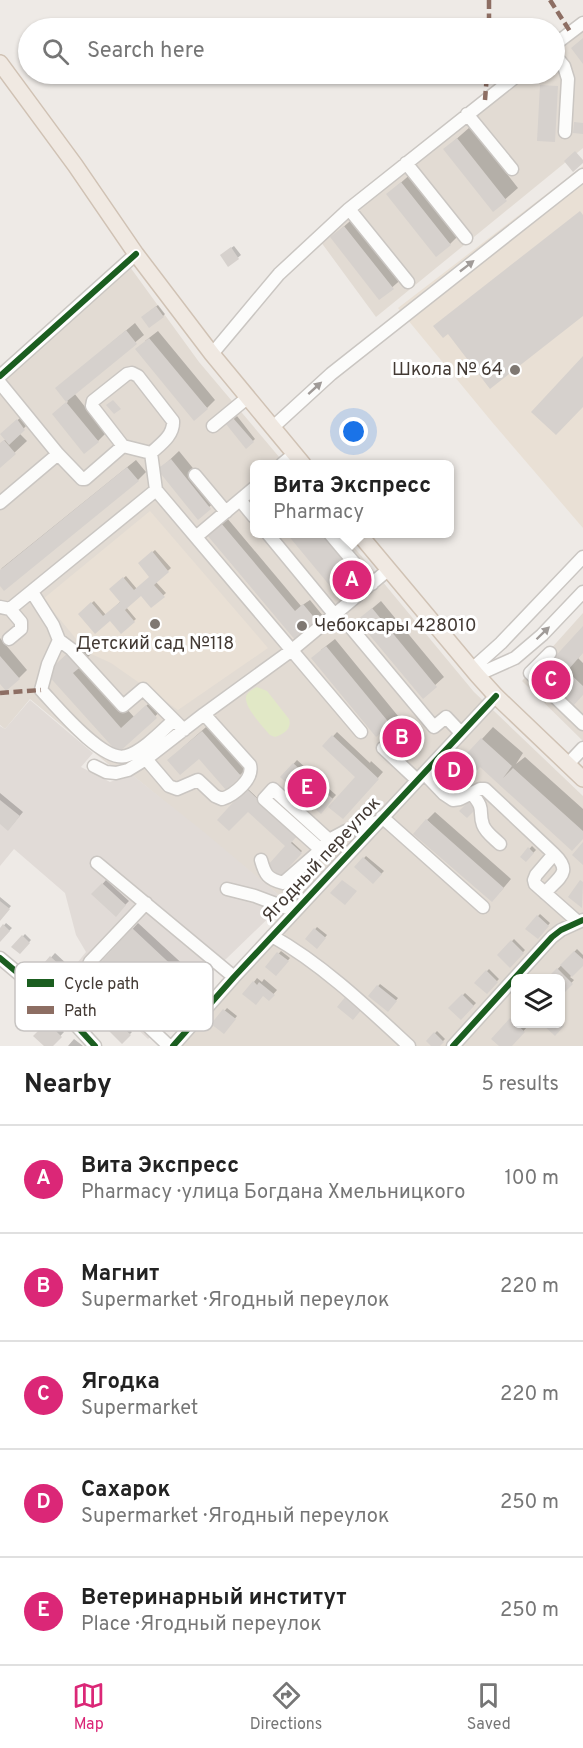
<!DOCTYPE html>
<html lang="en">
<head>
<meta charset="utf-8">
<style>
	body { margin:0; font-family:Overpass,sans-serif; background:#f6f6f6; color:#222 }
	.controls { position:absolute; right:18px; bottom:18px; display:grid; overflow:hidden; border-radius:9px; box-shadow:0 2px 4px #0004 }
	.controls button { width:54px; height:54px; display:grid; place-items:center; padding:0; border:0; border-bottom:2px solid #e0e0e0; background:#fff; color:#222; font:30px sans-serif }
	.you { position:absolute; left:354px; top:432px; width:21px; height:21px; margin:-15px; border:4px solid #fff; border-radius:50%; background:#1a73e8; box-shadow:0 0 0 9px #1a73e833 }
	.badge { display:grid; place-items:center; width:39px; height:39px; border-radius:50%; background:#db2777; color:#fff; font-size:20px; font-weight:700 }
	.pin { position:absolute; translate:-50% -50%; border:3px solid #fff; box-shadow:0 2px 6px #0006 }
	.popup { position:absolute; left:250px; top:460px; width:204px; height:78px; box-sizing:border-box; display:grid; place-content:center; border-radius:9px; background:#fff; filter:drop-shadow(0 2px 4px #0005); font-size:20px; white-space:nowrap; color:#767676 }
	.popup b { font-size:22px; color:#222 }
	.popup::after { content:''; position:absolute; left:50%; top:100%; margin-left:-12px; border:12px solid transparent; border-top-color:#fff }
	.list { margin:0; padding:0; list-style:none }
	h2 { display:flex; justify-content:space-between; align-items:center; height:78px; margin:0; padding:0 24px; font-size:26px }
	h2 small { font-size:20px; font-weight:400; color:#767676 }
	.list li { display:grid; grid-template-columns:39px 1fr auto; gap:18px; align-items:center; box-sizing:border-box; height:108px; padding:0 24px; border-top:2px solid #e0e0e0 }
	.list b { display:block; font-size:22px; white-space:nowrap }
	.list p { margin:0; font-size:20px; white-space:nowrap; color:#767676 }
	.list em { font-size:20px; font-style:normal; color:#767676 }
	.icon { flex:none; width:33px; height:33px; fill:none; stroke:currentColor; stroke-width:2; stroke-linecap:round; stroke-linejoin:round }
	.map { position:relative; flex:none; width:583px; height:1046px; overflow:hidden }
	.search { position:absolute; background:#fff; box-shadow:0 2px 4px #0004; left:18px; right:18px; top:18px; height:66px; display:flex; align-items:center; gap:15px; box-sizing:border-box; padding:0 21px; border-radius:33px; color:#767676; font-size:22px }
	.sheet { height:618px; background:#fff }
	nav { display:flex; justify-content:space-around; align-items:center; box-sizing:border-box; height:84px; border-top:2px solid #e0e0e0; background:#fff; font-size:16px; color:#767676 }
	nav a { display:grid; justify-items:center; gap:3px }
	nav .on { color:#db2777 }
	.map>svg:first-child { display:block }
	.residential { fill:#e2dbd3; fill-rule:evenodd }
	.industrial { fill:#e1dbd7 }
	.education { fill:#e9e0d5 }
	.green { fill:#e1e8c6 }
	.shadow { fill:#0003 }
	.building { fill:#d6d1cd }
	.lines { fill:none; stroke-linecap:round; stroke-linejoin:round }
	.minor-casing { stroke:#cac6c2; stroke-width:15 }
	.major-casing { stroke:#d0c2b4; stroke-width:18 }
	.minor { stroke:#fcfcfb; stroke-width:12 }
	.major { stroke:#f0e9e2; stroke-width:15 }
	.quiet { stroke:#8d6e63; stroke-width:4.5; stroke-dasharray:9 4.5; stroke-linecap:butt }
	.cycleway-casing { stroke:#fff; stroke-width:10 }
	.cycleway { stroke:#1b5e20; stroke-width:6 }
	.oneway { fill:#a09b98 }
	.poi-dot { fill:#7f7872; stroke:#fff; stroke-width:2 }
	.labels { text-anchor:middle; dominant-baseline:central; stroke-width:6; stroke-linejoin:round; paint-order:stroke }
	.poi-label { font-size:18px; fill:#433a34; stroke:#fff; text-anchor:end }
	.street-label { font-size:18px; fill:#433a34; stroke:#fff }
	.key { fill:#fff; stroke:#c7c4c2; stroke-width:1.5 }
	.key-label { font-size:16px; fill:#433a34 }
</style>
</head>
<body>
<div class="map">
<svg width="583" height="1046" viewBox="0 0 583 1046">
	<rect width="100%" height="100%" fill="#eeeae6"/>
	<path class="residential" d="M583 23V148L376 317 318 238 521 74H554L555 46Z
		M130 267 199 362 285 464H254V534H343L474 692 583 796V1046H180L291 905 131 774 108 764 30 699 5 729 0 725V375ZM516 978H560V1023H516Z
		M583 613V741L522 681Z"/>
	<path class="industrial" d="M30 700 93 753 81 767 110 782 131 774 204 832 286 901 196 988 131 928 97 966 162 1025 148 1039 73 968 86 952 76 935 65 893 14 849 0 866V726L5 729Z"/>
	<path class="education" d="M583 166V528L492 422 398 308Z
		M150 511 268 648 178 710 111 663 87 652 43 599Z"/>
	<path class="green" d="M257 687 267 691 289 719C292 729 284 734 275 737L270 735C264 728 244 707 246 697 247 692 253 689 257 687Z"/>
	<path class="shadow" d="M470 127 518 188 493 210 445 149Z
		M413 172 461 233 450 244 388 194Z
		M357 215 405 276 380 298 332 237Z
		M234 246 241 255 229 265 224 253Z
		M158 305 165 314 163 316 145 315Z
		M135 323 144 335 74 393 106 433 98 441 62 406 68 402 57 388Z
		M158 331 215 400 207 408 145 341Z
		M237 416 255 439 246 447 228 424Z
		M20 418 26 426 19 433 27 441 0 466V444L6 439 2 434Z
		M179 451 218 499 198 517 159 470Z
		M136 460 146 472 138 480 0 584V571L2 568Z
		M227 518 301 606 310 600 323 616 296 639 214 529Z
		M289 534H332L360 579 340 595Z
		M155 550 171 568 156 582 166 593 151 606 141 594 126 607 136 619 121 632 110 619 80 614 94 601 106 615 121 601 111 589 126 576 137 589 151 577 140 563Z
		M381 601 444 677 423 696 368 612Z
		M583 629V652L578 658 583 663V693L541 673Z
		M0 638 27 670 19 678 0 682Z
		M335 639 398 716 376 735 321 650Z
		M83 640 93 652 84 661 134 717 158 695 167 705 118 751 60 661Z
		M405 718 420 738 416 741 386 732Z
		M214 720 252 764 240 775 181 749Z
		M493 727 523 753 516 764 525 757 583 809V838L481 765 482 739Z
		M337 732 370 763 371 761 383 772 348 812 357 777 324 746Z
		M297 760 336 795 321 811 282 777Z
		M248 789 297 835 291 841 302 851 280 875 287 846 248 809 219 820Z
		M0 793 23 812 12 825 0 822Z
		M435 812 511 879 500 892 427 820Z
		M532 846 536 850 526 860 522 857Z
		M366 856 384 871 373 882 356 867Z
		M106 880 129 901 116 914 94 894Z
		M0 897 11 906 0 919Z
		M540 914 550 923 538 937 527 928Z
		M6 923 12 928 0 940V930Z
		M138 923 201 981 162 1023 99 966Z
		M317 927 327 935 317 947 307 939Z
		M25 934 31 940 20 952 14 946Z
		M514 939 525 950 510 966 499 955Z
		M577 949 583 955V964L570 977 574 980 565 990 560 986V978H549Z
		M281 951 290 958 276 974 267 967Z
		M55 953 69 966 53 982 40 970Z
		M489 969 499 979 486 992 476 983Z
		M257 978 262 982 264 979 277 990 269 999 254 982Z
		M380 984 398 998 388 1010 370 996Z
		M465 993 476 1003 461 1018 451 1008Z
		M33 996 45 1006 30 1023 18 1013Z
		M227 1008 237 1016 224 1032 214 1023Z
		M516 1015V1023H524L527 1027 510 1046 493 1039Z
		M116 1017 132 1032 122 1042 107 1026Z
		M52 1019 64 1032 51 1046 35 1036Z
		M437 1031 445 1039 438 1046 428 1041Z
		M74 1039 83 1046H68Z"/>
	<path class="building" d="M583 38V64L571 48Z
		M540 85 558 86 555 142 537 141Z
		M574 122 583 123V134L573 133Z
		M457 138 507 201 493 212 443 149Z
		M575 151 583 160V163L573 172 564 161Z
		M401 182 451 245 436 257 386 194Z
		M580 211 583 215V316L490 389 448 334 443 338 433 326Z
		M344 226 394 289 379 300 330 237Z
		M231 247 239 259 228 267 220 255Z
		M156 306 164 317 149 328 141 317Z
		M126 330 137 344 66 402 55 388Z
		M149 338 208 409 194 421 135 349Z
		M583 356V407L556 435 531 412Z
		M113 400 121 409 114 414 106 405Z
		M66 402 99 442 84 454 52 414Z
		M233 418 254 442 246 449 226 424Z
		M17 419 25 430 9 445 0 434Z
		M4 440 16 454 0 468V443Z
		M171 459 211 509 198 520 157 469Z
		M127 467 139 481 4 591 0 586V570Z
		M221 523 295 611 303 604 318 622 296 641 207 535Z
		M287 534H322L361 580 340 598Z
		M152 551 169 572 154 585 165 597 151 608 141 596 125 610 135 622 121 634 110 621 95 634 78 614 91 602 103 616 120 602 109 589 123 577 134 590 149 577 138 563Z
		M372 608 437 687 423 699 357 620Z
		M583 626V653L567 671 583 686V695L573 706 539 674Z
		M326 646 391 725 376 737 311 658Z
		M70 651 83 665 73 673 121 728 146 705 157 718 118 753 46 673Z
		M0 656 20 679 6 691 0 684Z
		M400 721 417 742 402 754 388 736 384 740 381 736Z
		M202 731 241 776 226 790 199 759 180 775 167 760Z
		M332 735 379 779 343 819 328 807 355 777 322 746Z
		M481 738 512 766 503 778 513 768 583 831V839L572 851 480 767 463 786 449 773Z
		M293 763 333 799 321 814 280 777Z
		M246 788 297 836 291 843 302 853 280 877 268 865 285 846 248 812 229 831 217 820Z
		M0 800 20 816 8 831 0 824Z
		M468 802 476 809 467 818 459 811Z
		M426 819 504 888 492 902 413 834Z
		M583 842V865L572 855Z
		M528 847 534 853 526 862 520 857Z
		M363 857 382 874 373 884 354 867Z
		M342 880 357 891 345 905 330 893Z
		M580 880 583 882 582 908 568 897Z
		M102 883 126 905 116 917 91 894Z
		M0 901 10 909 0 921Z
		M537 915 549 926 538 939 525 929Z
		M3 924 10 931 0 942V928Z
		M132 928 196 988 162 1025 97 966Z
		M314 928 326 938 317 949 305 939Z
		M22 935 30 943 20 954 11 947Z
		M511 940 524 953 510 968 497 955Z
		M574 951 583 959V966L572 977 560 965Z
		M277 952 289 961 276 976 265 967Z
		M50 956 66 971 53 984 38 970Z
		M557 968 573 984 565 992 561 988V978H547Z
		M486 970 498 982 487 994 474 983Z
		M253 981 257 985 259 982 275 995 269 1001 263 996 256 1005 242 994Z
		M377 985 397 1001 388 1012 368 996Z
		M462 994 474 1006 461 1020 448 1008Z
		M346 996 362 1009 353 1020 337 1007Z
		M30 998 43 1009 31 1025 16 1014Z
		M223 1009 236 1019 224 1034 211 1024Z
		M113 1018 131 1035 122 1044 105 1027Z
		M510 1018 525 1032 512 1046H499L491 1039Z
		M47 1022 62 1037 53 1046H44L33 1036Z
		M541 1023H562L564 1026 555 1036Z
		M434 1032 444 1042 440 1046H431L426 1041Z"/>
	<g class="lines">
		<g class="minor-casing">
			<path id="minor" d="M554 45 583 23
				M554 54 564 66 568 79 565 132
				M467 114 512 169
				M406 163 466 238
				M349 209 408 282
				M212 354 279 274 349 209 519 74
				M0 376 136 254
				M0 383 58 454 82 479H85L123 446
				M213 426 247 398
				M272 428 331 374 583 175
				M151 453 123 446 92 406 93 401 127 374 132 373 138 376 173 421C174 435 161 444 151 453L156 490 361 732
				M282 464 294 454
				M195 475 226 512
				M240 500 254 517
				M0 503 58 454
				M268 534 334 614
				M330 534 372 584
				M197 536 254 488
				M32 592 53 625 59 640 71 649 123 706 143 689 184 730
				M0 607 10 609 21 622V629L9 639
				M10 609 156 490
				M352 629 434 727 446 717 461 733
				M59 640 48 664 41 690C57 707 103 763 126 756 142 752 162 731 174 720
				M550 653 530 673 583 724
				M472 669 501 643 583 557
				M477 675 515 658 542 635 583 592
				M383 748 417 780
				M146 759 169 786 177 789 198 780 215 796 222 799C234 795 254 779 250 765L204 714
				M567 765 583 748
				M94 766 106 772 116 773 128 770 146 759 204 714 292 650 388 570
				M424 773 444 794 453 800 460 799 480 789H485L554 854 536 875 534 880 535 884 578 922
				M472 794C486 810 478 811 483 825 486 833 494 838 500 844
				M382 817 483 907
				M320 849 264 799 273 789 329 840
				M261 860C265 875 268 879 283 883L315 855 329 840 346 831 377 822
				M97 863 234 977
				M227 889 255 896 295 911
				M545 893C559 877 573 872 554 854
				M146 903 90 962 88 967 90 971 169 1046
				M272 936C322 964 367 1007 409 1046
				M0 958 63 1011 95 1046
				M173 1046 234 977 496 696
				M453 1046 552 937 561 930 583 920"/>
		</g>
		<g class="major-casing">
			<path id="major" d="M0 63 75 165 136 254 212 354 303 464
				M359 534 477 675 496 696 583 779"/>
		</g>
		<use href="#minor" class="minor"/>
		<use href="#major" class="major"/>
		<path class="quiet" d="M489 0V28
			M550 0 571 33
			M485 100 487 74
			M0 693 41 690"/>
		<g class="cycleway-casing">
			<path id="cycleway" d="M0 376 136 254
				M0 958 63 1011 95 1046
				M173 1046 234 977 496 696
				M453 1046 552 937 561 930 583 920"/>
		</g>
		<use href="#cycleway" class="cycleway"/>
	</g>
	<defs><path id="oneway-solid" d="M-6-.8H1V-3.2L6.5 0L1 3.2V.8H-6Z" transform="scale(1.5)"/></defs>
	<g class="oneway">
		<use href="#oneway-solid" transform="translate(467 266) rotate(-38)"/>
		<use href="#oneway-solid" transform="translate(315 388) rotate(-42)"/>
		<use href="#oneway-solid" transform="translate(543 633) rotate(-44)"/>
	</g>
	<g class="poi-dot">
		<circle cx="515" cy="370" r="6"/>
		<circle cx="155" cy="624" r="6"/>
		<circle cx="302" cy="626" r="6"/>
	</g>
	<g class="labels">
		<g class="poi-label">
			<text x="503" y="370">Школа № 64</text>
			<text x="314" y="626" text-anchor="start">Чебоксары 428010</text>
			<text x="155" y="644" text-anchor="middle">Детский сад №118</text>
		</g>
		<g class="street-label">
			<text transform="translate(322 860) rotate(-47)">Ягодный переулок</text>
		</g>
	</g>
	<rect x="15" y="962" width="198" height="69" rx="9" class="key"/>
	<rect x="27" y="979" width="27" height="8" fill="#1b5e20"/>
	<rect x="27" y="1006" width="27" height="8" fill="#8d6e63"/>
	<g class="key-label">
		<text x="64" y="989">Cycle path</text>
		<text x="64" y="1016">Path</text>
	</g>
</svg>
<div class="controls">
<button><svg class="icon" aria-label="layers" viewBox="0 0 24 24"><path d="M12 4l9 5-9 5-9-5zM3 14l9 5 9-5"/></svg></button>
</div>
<div class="you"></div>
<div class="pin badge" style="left:352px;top:580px">A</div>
<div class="popup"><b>Вита Экспресс</b>Pharmacy</div>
<div class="pin badge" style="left:402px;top:738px">B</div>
<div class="pin badge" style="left:551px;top:680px">C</div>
<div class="pin badge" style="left:454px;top:771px">D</div>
<div class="pin badge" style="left:307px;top:788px">E</div>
<div class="search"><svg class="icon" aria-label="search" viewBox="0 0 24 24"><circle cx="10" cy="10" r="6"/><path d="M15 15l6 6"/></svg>Search here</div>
</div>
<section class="sheet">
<h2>Nearby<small>5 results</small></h2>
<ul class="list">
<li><span class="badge">A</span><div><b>Вита Экспресс</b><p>Pharmacy · улица Богдана Хмельницкого</p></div><em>100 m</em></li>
<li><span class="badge">B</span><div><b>Магнит</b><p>Supermarket · Ягодный переулок</p></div><em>220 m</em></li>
<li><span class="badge">C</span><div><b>Ягодка</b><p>Supermarket</p></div><em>220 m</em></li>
<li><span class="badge">D</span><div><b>Сахарок</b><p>Supermarket · Ягодный переулок</p></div><em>250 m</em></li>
<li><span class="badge">E</span><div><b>Ветеринарный институт</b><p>Place · Ягодный переулок</p></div><em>250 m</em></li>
</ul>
</section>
<nav>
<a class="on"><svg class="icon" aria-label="map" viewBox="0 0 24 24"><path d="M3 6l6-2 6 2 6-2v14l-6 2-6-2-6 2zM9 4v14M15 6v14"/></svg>Map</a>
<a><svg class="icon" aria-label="directions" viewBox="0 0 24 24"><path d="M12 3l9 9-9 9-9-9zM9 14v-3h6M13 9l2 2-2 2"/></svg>Directions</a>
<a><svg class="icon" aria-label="saved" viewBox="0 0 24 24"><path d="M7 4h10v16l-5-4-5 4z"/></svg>Saved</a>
</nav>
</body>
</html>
